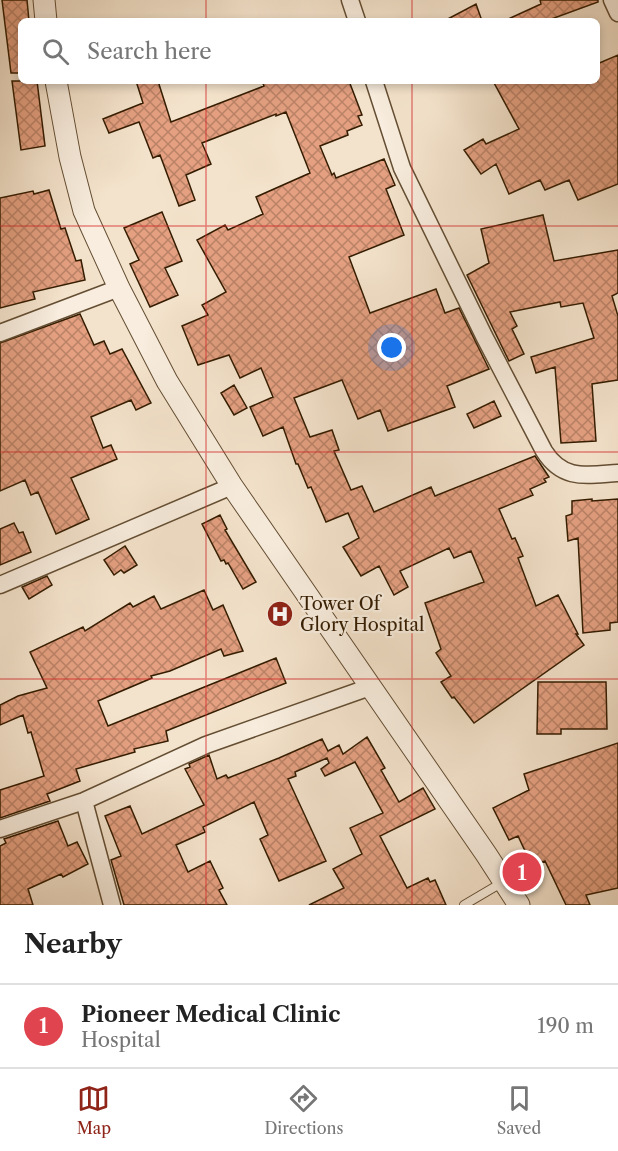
<!DOCTYPE html>
<html lang="en">
<head>
<meta charset="utf-8">
<style>
	body { margin:0; font-family:"Libre Caslon Text",serif; background:#f2f2f2; color:#222 }
	.you { position:absolute; left:392px; top:348px; width:21px; height:21px; margin:-15px; border:4px solid #fff; border-radius:50%; background:#1a73e8; box-shadow:0 0 0 9px #1a73e833 }
	.badge { display:grid; place-items:center; width:39px; height:39px; border-radius:50%; background:#8f2418; color:#fff; font-size:20px; font-weight:700 }
	.pin { position:absolute; translate:-50% -50%; border:3px solid #fff; box-shadow:0 2px 6px #0006 }
	.list { margin:0; padding:0; list-style:none }
	h2 { display:flex; justify-content:space-between; align-items:center; height:78px; margin:0; padding:0 24px; font-size:26px }
	h2 small { font-size:20px; font-weight:400; color:#767676 }
	.list li { display:grid; grid-template-columns:39px 1fr auto; gap:18px; align-items:center; box-sizing:border-box; height:84px; padding:0 24px; border-top:2px solid #e0e0e0 }
	.list b { display:block; font-size:22px; white-space:nowrap }
	.list p { margin:0; font-size:20px; white-space:nowrap; color:#767676 }
	.list em { font-size:20px; font-style:normal; color:#767676 }
	.icon { flex:none; width:33px; height:33px; fill:none; stroke:currentColor; stroke-width:2; stroke-linecap:round; stroke-linejoin:round }
	.map { position:relative; flex:none; width:618px; height:905px; overflow:hidden }
	.search { position:absolute; background:#fff; box-shadow:0 3px 9px #0003; left:18px; right:18px; top:18px; height:66px; display:flex; align-items:center; gap:15px; box-sizing:border-box; padding:0 21px; border-radius:9px; color:#767676; font-size:22px }
	.sheet { height:162px; background:#fff }
	nav { display:flex; justify-content:space-around; align-items:center; box-sizing:border-box; height:84px; border-top:2px solid #e0e0e0; background:#fff; font-size:16px; color:#767676 }
	nav a { display:grid; justify-items:center; gap:3px }
	nav .on { color:#8f2418 }
	.map>svg:first-child { display:block }
	.building { fill:url(#building-cross-hatch); stroke:#341c00; stroke-width:1.5 }
	.lines { fill:none; stroke-linecap:round; stroke-linejoin:round }
	.service-casing { stroke:#644e33; stroke-width:10 }
	.minor-casing { stroke:#644e33; stroke-width:19 }
	.tertiary-casing { stroke:#644e33; stroke-width:23 }
	.service { stroke:#f8edde; stroke-width:8 }
	.minor { stroke:#f8edde; stroke-width:16 }
	.tertiary { stroke:#f8edde; stroke-width:21 }
	.grid { fill:none; stroke:#d62828; stroke-width:1.5; stroke-opacity:0.55 }
	.labels { text-anchor:middle; dominant-baseline:central; stroke-width:4.5; stroke-linejoin:round; paint-order:stroke }
	.poi-label { font-size:18px; fill:#341c00; stroke:#f8edde; text-anchor:start }
</style>
</head>
<body>
<div class="map">
<svg width="618" height="905" viewBox="0 0 618 905">
	<defs>
		<pattern id="building-cross-hatch" width="8" height="8" patternUnits="userSpaceOnUse" patternTransform="scale(1.5)"><rect width="8" height="8" fill="#e4a081"/><path d="M0 0l8 8M0 8l8-8" fill="none" stroke="#ba8267"/></pattern>
	</defs>
	<rect width="100%" height="100%" fill="#f4e3cc"/>
	<filter id="stains"><feTurbulence type="fractalNoise" baseFrequency=".00333" numOctaves="4"/><feColorMatrix values="0 0 0 0 .2 0 0 0 0 .09 0 0 0 0 .02 0 0 0 .5 -.17"/></filter>
	<radialGradient id="worn" r=".72"><stop offset=".6" stop-color="#630" stop-opacity="0"/><stop offset="1" stop-color="#630" stop-opacity=".3"/></radialGradient>
	<path class="building" d="M2 0H27L29 21H21V73H11Z
		M540 0H598V2L546 21H504L541 4Z
		M476 4 482 21H444Z
		M618 55V184L578 200 569 180 545 190 540 180 509 194 496 164 481 174 464 150 483 139 486 144 519 129 493 81H597V64Z
		M12 81H37L45 146 21 150Z
		M136 81H158L171 122 264 86 262 81H349L362 115 358 116 362 125 347 131 348 135 320 146 332 175 334 173 336 178 384 159 395 185 386 189 404 235 349 257 370 313 436 289 445 313 459 308 489 369 447 386 455 407 388 431 380 410 358 419 342 380 294 398 310 437 332 430 339 450 334 451 351 490 362 486 374 512 431 487 435 496 535 456 549 477 544 479 546 482 530 489 533 495 499 509 512 539 515 538 523 556 518 558 536 606 558 595 578 634H576L584 645 474 723 454 697 452 698 441 682 451 676 436 653 441 649 425 603 484 582 471 551 454 558 449 548 400 571 408 587 394 595 379 566 361 576 343 547 359 538 348 513 326 522 311 487 308 488 298 464H296L283 427 263 436 250 407 273 397 261 368 240 378 229 355 198 365 182 326 208 315 202 305 226 292 197 240 225 225 228 230 263 214 256 197 310 173 286 112 276 116V114L202 143 211 164 186 175 195 200 179 206 160 155 153 158 139 122 109 133 103 119 143 103Z
		M49 190 61 229 65 228 76 261 81 260 85 280 33 292 35 299 0 308V198L33 191 34 194Z
		M162 212 182 261 165 268 178 295 150 307 130 264 139 260 124 228Z
		M543 215 554 261 618 250V293L612 296 618 316V380L592 384 596 441 561 443 555 367 536 373 531 357 594 338 583 303 561 307 560 302 510 312 517 326 512 329 524 354 509 361 467 275 489 263 481 229Z
		M80 314 94 345 104 341 110 354 122 349 151 403 136 410 131 400 91 417 103 448 111 445 117 459 71 478 89 519 56 534 38 492 31 495 25 480 0 491V343Z
		M234 385 247 408 234 415 221 393Z
		M494 401 501 416 474 428 467 414Z
		M592 499V501L618 499V622L610 623V630L583 633 578 538 568 541 566 516 572 514V501Z
		M220 515 227 529 225 530 256 582 243 589 228 563 226 564 224 560 221 561 202 524Z
		M14 523 19 533 23 532 31 552 0 565V529Z
		M125 546 137 565 124 573 121 570 114 575 104 560Z
		M47 576 52 585 29 599 22 587Z
		M204 590 213 610 223 605 243 651 224 656 221 649 170 671 151 676 152 678 98 701 108 726 276 658 286 683 166 731 168 741 134 749 135 752 76 769 80 781 47 794 50 801 0 818V790L44 776 31 732 28 733 23 715 0 725V705L18 696 47 688 30 652 83 627 85 631 130 603 133 607 154 596 161 609Z
		M538 682H606L607 729H561V734H537Z
		M367 737 385 768 381 770 399 802 423 788 435 809 380 836 407 888 428 878 430 882 435 880 446 905H309L344 888 333 869 362 854 350 828 383 813 355 762 325 776 321 769 329 763 327 758 295 772 296 776 288 779 326 861 279 881 260 839 268 835 254 802 203 827 205 832 176 845 188 872 210 861 223 888 219 890 227 905H124L111 860 121 856 105 816 130 806 142 834 204 805 185 769 190 767 189 764 209 755 217 779 226 775 228 778 279 758 322 739 328 751 339 745 343 754Z
		M618 743V888L586 895 590 905H566L545 861 536 865 529 852 526 853 518 836 509 840 493 808 529 790 524 774Z
		M58 821 68 846 77 842 88 864 63 877 61 874 28 889 33 905H0V846L6 843 4 839Z"/>
	<g class="lines">
		<g class="service-casing">
			<path id="service" d="M464 905 503 882"/>
		</g>
		<g class="minor-casing">
			<path id="minor" d="M350 0 357 21
				M612 0 618 13
				M374 81 402 168 484 336 544 451C563 481 586 475 618 473
				M0 333 119 288
				M0 585 232 486
				M84 801 112 905
				M0 829 84 801 206 745 370 687"/>
		</g>
		<g class="tertiary-casing">
			<path id="tertiary" d="M44 0 46 21
				M56 81 70 157 84 211 119 288 167 381 232 486 486 854 519 905"/>
		</g>
		<use href="#service" class="service"/>
		<use href="#minor" class="minor"/>
		<use href="#tertiary" class="tertiary"/>
	</g>
	<path class="grid" d="M206 0V21M412 0V21M206 81V905M412 81V905M0 226H618M0 452H618M0 679H618"/>
	<defs>
		<g id="hospital-disc" transform="scale(1.35)"><circle r="9.5" fill="#8f2418" stroke="#f8edde"/><path d="M-5-5h3v3.5h4V-5h3V5h-3V1.5h-4V5h-3Z" fill="#fff"/></g>
	</defs>
	<g fill-rule="evenodd">
		<use href="#hospital-disc" x="280" y="614"/>
	</g>
	<g class="labels">
		<g class="poi-label">
			<text x="300" y="604">Tower Of<tspan x="300" dy="21">Glory Hospital</tspan></text>
		</g>
	</g>
	<rect width="100%" height="100%" filter="url(#stains)"/>
	<rect width="100%" height="100%" fill="url(#worn)"/>
</svg>
<div class="you"></div>
<div class="pin badge" style="left:522px;top:872px;background:#e0444e">1</div>
<div class="search"><svg class="icon" aria-label="search" viewBox="0 0 24 24"><circle cx="10" cy="10" r="6"/><path d="M15 15l6 6"/></svg>Search here</div>
</div>
<section class="sheet">
<h2>Nearby<small></small></h2>
<ul class="list">
<li><span class="badge" style="background:#e0444e">1</span><div><b>Pioneer Medical Clinic</b><p>Hospital</p></div><em>190 m</em></li>
</ul>
</section>
<nav>
<a class="on"><svg class="icon" aria-label="map" viewBox="0 0 24 24"><path d="M3 6l6-2 6 2 6-2v14l-6 2-6-2-6 2zM9 4v14M15 6v14"/></svg>Map</a>
<a><svg class="icon" aria-label="directions" viewBox="0 0 24 24"><path d="M12 3l9 9-9 9-9-9zM9 14v-3h6M13 9l2 2-2 2"/></svg>Directions</a>
<a><svg class="icon" aria-label="saved" viewBox="0 0 24 24"><path d="M7 4h10v16l-5-4-5 4z"/></svg>Saved</a>
</nav>
</body>
</html>
